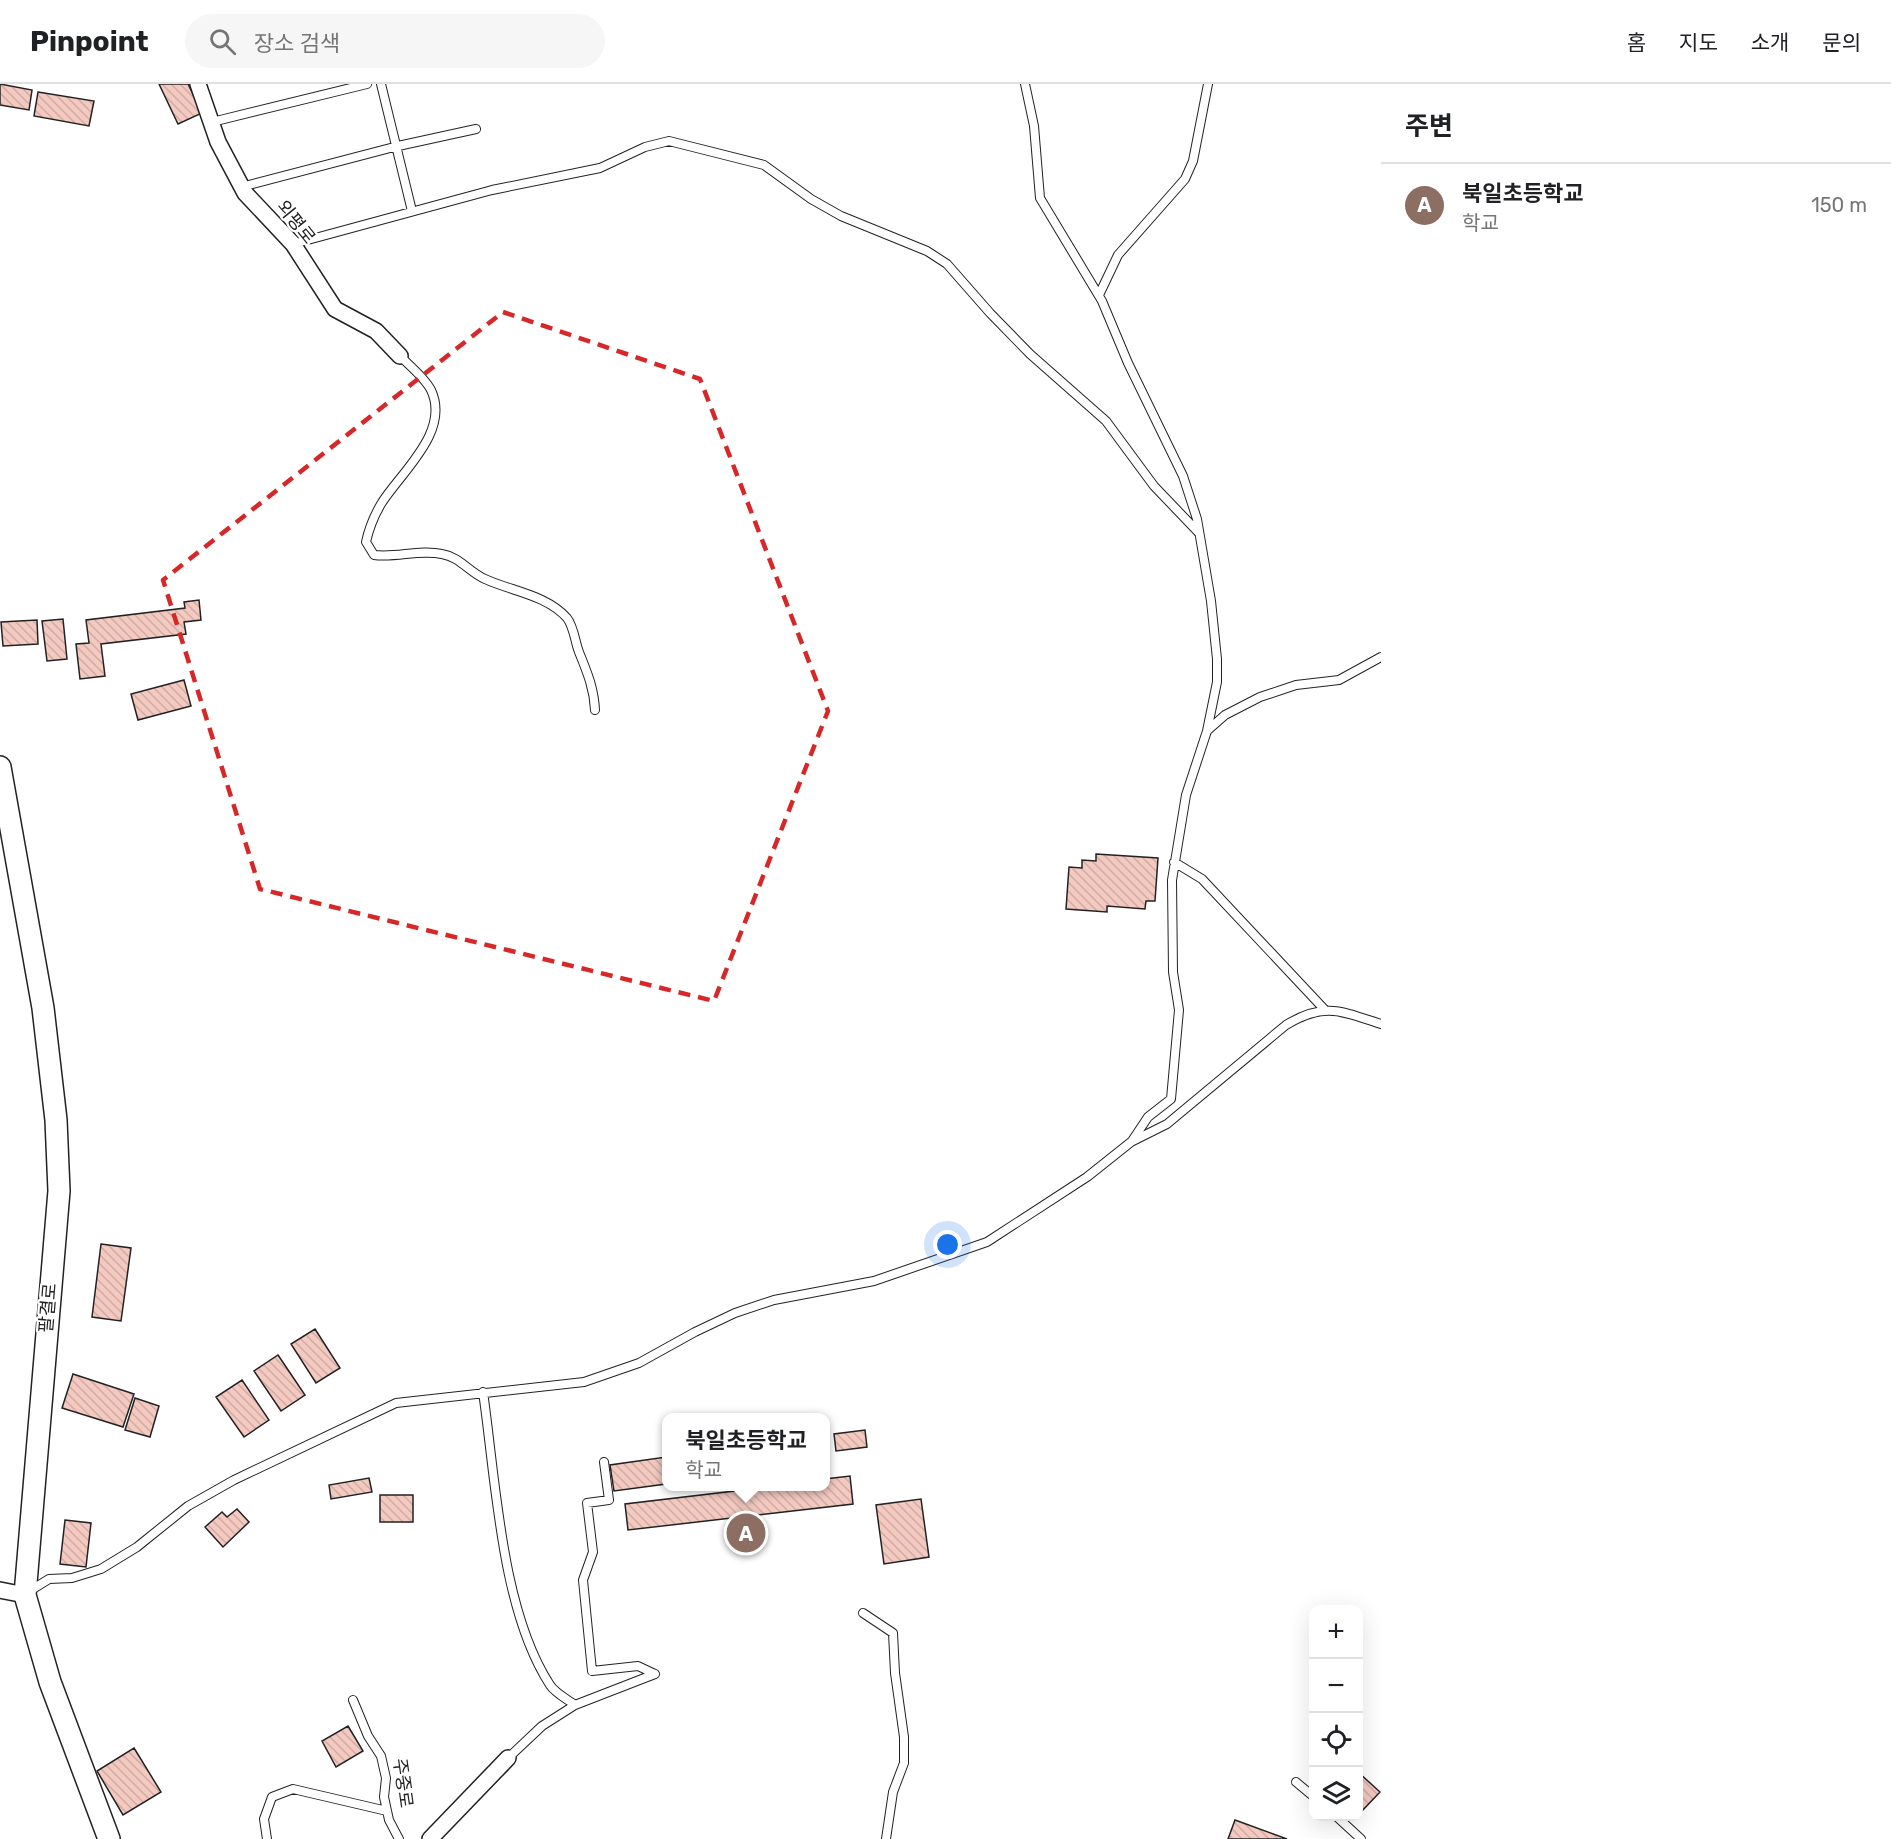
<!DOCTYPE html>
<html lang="ko">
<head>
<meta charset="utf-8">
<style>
	body { margin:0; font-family:Rubik,"Noto Sans KR",sans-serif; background:#f6f6f6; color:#202124 }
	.controls { position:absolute; right:18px; bottom:18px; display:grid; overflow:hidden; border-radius:12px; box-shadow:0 6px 24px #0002 }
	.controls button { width:54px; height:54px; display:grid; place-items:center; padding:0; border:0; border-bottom:2px solid #e0e0e0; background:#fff; color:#202124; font:30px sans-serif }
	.you { position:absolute; left:948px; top:1161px; width:21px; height:21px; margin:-15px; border:4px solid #fff; border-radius:50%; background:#1a73e8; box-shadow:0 0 0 9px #1a73e833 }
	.badge { display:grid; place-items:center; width:39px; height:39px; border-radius:50%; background:#0f766e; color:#fff; font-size:20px; font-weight:700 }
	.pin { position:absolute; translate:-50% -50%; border:3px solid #fff; box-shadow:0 2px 6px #0006 }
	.popup { position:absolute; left:662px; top:1329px; width:168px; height:78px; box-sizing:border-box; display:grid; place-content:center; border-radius:12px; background:#fff; filter:drop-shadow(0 2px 4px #0005); font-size:20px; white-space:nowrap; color:#757577 }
	.popup b { font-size:22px; color:#202124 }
	.popup::after { content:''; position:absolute; left:50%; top:100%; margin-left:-12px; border:12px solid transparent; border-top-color:#fff }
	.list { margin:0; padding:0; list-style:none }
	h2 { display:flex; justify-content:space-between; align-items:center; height:78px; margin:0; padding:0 24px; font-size:26px }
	h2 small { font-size:20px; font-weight:400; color:#757577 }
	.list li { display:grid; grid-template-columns:39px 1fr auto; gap:18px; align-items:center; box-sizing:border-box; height:84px; padding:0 24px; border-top:2px solid #e0e0e0 }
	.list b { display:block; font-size:22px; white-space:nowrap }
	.list p { margin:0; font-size:20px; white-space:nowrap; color:#757577 }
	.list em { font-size:20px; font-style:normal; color:#757577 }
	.icon { flex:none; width:33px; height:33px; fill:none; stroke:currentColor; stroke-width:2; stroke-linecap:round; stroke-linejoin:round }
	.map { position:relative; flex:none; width:1381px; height:1755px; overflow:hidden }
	header { display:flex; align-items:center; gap:36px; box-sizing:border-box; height:84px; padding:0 30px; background:#fff; border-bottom:2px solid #e0e0e0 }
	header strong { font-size:28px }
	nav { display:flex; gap:33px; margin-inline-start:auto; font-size:21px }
	.search { width:420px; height:54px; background:#f6f6f6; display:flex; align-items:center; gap:15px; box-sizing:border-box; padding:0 21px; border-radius:33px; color:#757577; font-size:22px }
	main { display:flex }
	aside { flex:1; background:#fff }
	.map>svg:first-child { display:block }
	.building { fill:url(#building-back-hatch); stroke:#222; stroke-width:1.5 }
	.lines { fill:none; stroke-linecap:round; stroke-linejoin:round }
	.lane-casing { stroke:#222; stroke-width:10 }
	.street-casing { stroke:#222; stroke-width:18 }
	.secondary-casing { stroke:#222; stroke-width:24 }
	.lane { stroke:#fff; stroke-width:8 }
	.street { stroke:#fff; stroke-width:15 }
	.secondary { stroke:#fff; stroke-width:21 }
	.marked { fill:none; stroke:#d62828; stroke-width:4.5; stroke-dasharray:12 8; stroke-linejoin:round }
	.labels { text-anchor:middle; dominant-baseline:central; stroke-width:4.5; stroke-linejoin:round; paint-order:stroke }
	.street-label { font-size:18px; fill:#222; stroke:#fff }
</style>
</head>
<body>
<header>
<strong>Pinpoint</strong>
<div class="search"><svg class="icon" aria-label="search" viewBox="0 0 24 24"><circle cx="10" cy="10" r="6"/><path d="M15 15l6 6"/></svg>장소 검색</div>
<nav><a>홈</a><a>지도</a><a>소개</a><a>문의</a></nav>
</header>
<main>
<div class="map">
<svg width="1381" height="1755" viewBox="0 0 1381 1755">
	<defs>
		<pattern id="building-back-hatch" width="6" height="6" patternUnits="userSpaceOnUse" patternTransform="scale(1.5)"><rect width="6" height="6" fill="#f3c9c0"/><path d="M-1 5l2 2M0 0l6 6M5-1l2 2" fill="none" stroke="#d0aca5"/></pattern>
	</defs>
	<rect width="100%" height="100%" fill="#fff"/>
	<path class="building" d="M0 0 32 6 29 26 0 21Z
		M159 0H188L202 29 178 40Z
		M38 8 94 17 89 42 34 32Z
		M199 516 201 536 184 538 186 550 101 560 105 592 80 595 76 560 89 559 86 536 185 524 184 518Z
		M63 535 67 575 47 577 42 537Z
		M37 536 38 560 3 562 1 538Z
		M184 596 191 622 138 636 131 610Z
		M1096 770 1158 774 1155 817H1146L1145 825 1107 822V828L1066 825 1069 783 1082 784V776L1096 777Z
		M101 1160 131 1164 121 1237 92 1233Z
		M315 1245 340 1284 316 1299 291 1260Z
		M278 1271 305 1311 281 1327 254 1287Z
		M73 1290 134 1310 123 1343 62 1324Z
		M242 1296 269 1336 244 1353 216 1313Z
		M135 1314 159 1322 150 1353 125 1346Z
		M865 1346 867 1363 836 1367 834 1350Z
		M666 1373V1400L614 1407 610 1381Z
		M850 1392 853 1420 628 1446 625 1420 743 1406V1402H825V1395Z
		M369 1394 372 1408 331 1415 329 1401Z
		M380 1411H413V1438H380Z
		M921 1415 929 1473 884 1480 876 1421Z
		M237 1425 249 1438 223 1463 205 1443 222 1428 227 1433Z
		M65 1436 91 1439 86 1483 60 1480Z
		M348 1642 363 1667 336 1683 322 1657Z
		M134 1664 161 1708 123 1731 97 1687Z
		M1358 1688 1380 1708 1361 1728 1358 1726Z
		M1235 1736 1287 1755H1228Z"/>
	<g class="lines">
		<g class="lane-casing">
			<path id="lane" d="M381 0 412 127
				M1025 0 1034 42 1040 114 1102 217 1128 279 1183 392 1197 435 1211 517 1217 575V598L1207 647 1186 711 1172 796 1173 888 1179 926 1171 1015 1148 1033 1132 1057
				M212 38 367 0
				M241 103 398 62 476 45
				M293 160 492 106 600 84 645 63 669 57 764 81 811 115 841 132 927 167 947 180 990 229 1030 270 1106 337 1154 402 1199 449
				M1099 211 1118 171 1185 95 1193 77 1208 0
				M400 272C410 282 425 294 431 306 451 348 400 389 381 420 374 432 369 444 366 458L374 471C397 474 419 465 442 470 460 473 469 488 485 495 511 507 547 511 567 534 574 543 575 558 579 568 587 588 594 604 595 626
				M1208 646 1225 631 1260 613 1296 601 1339 596 1381 573
				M1174 778 1202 795 1325 926
				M483 1308C496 1397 501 1526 550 1601 555 1609 567 1615 575 1621
				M604 1378 609 1416 587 1419 593 1468 583 1496 592 1587 638 1582 655 1590
				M28 1508 49 1495 72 1494 101 1485 137 1463 188 1422 234 1396 396 1319 584 1298 639 1279 695 1248 735 1229 774 1216 874 1197 987 1158 1087 1093 1131 1058 1167 1040 1286 941C1324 918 1341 927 1381 940
				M863 1529 893 1549 895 1589 904 1653V1679L893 1708 886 1755
				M353 1616 368 1652 381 1672 386 1694 384 1713 389 1736 399 1755
				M508 1674 542 1642 575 1621 655 1590
				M1296 1698 1314 1713
				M1336 1732 1361 1755
				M267 1755 264 1735 272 1713 293 1705 387 1727"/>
		</g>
		<g class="street-casing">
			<path id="street" d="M198 0 218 58 245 109 293 160 335 225 376 247 400 272
				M0 1506 25 1511
				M430 1755 508 1674"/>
		</g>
		<g class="secondary-casing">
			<path id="secondary" d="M0 683 43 924 56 1036 59 1107 25 1511 50 1598 109 1755"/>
		</g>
		<use href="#lane" class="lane"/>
		<use href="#street" class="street"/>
		<use href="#secondary" class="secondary"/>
	</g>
	<path class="marked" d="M503 228 700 295 828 627 714 917 260 805 163 496Z"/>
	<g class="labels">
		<g class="street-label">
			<text transform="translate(296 138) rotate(51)">외평로</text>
			<text transform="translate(48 1224) rotate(-85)">팔결로</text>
			<text transform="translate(403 1699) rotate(82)">주중로</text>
		</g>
	</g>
</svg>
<div class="controls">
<button>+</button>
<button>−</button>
<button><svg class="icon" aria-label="locate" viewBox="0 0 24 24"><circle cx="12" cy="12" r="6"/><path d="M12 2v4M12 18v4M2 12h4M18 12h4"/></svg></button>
<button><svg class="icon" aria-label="layers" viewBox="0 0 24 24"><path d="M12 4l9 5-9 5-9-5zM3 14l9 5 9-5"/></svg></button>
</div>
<div class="you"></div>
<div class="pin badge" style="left:746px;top:1449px;background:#8d6e63">A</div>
<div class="popup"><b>북일초등학교</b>학교</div>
</div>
<aside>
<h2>주변<small></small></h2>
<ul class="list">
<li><span class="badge" style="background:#8d6e63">A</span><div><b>북일초등학교</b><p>학교</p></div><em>150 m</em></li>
</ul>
</aside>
</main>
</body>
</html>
